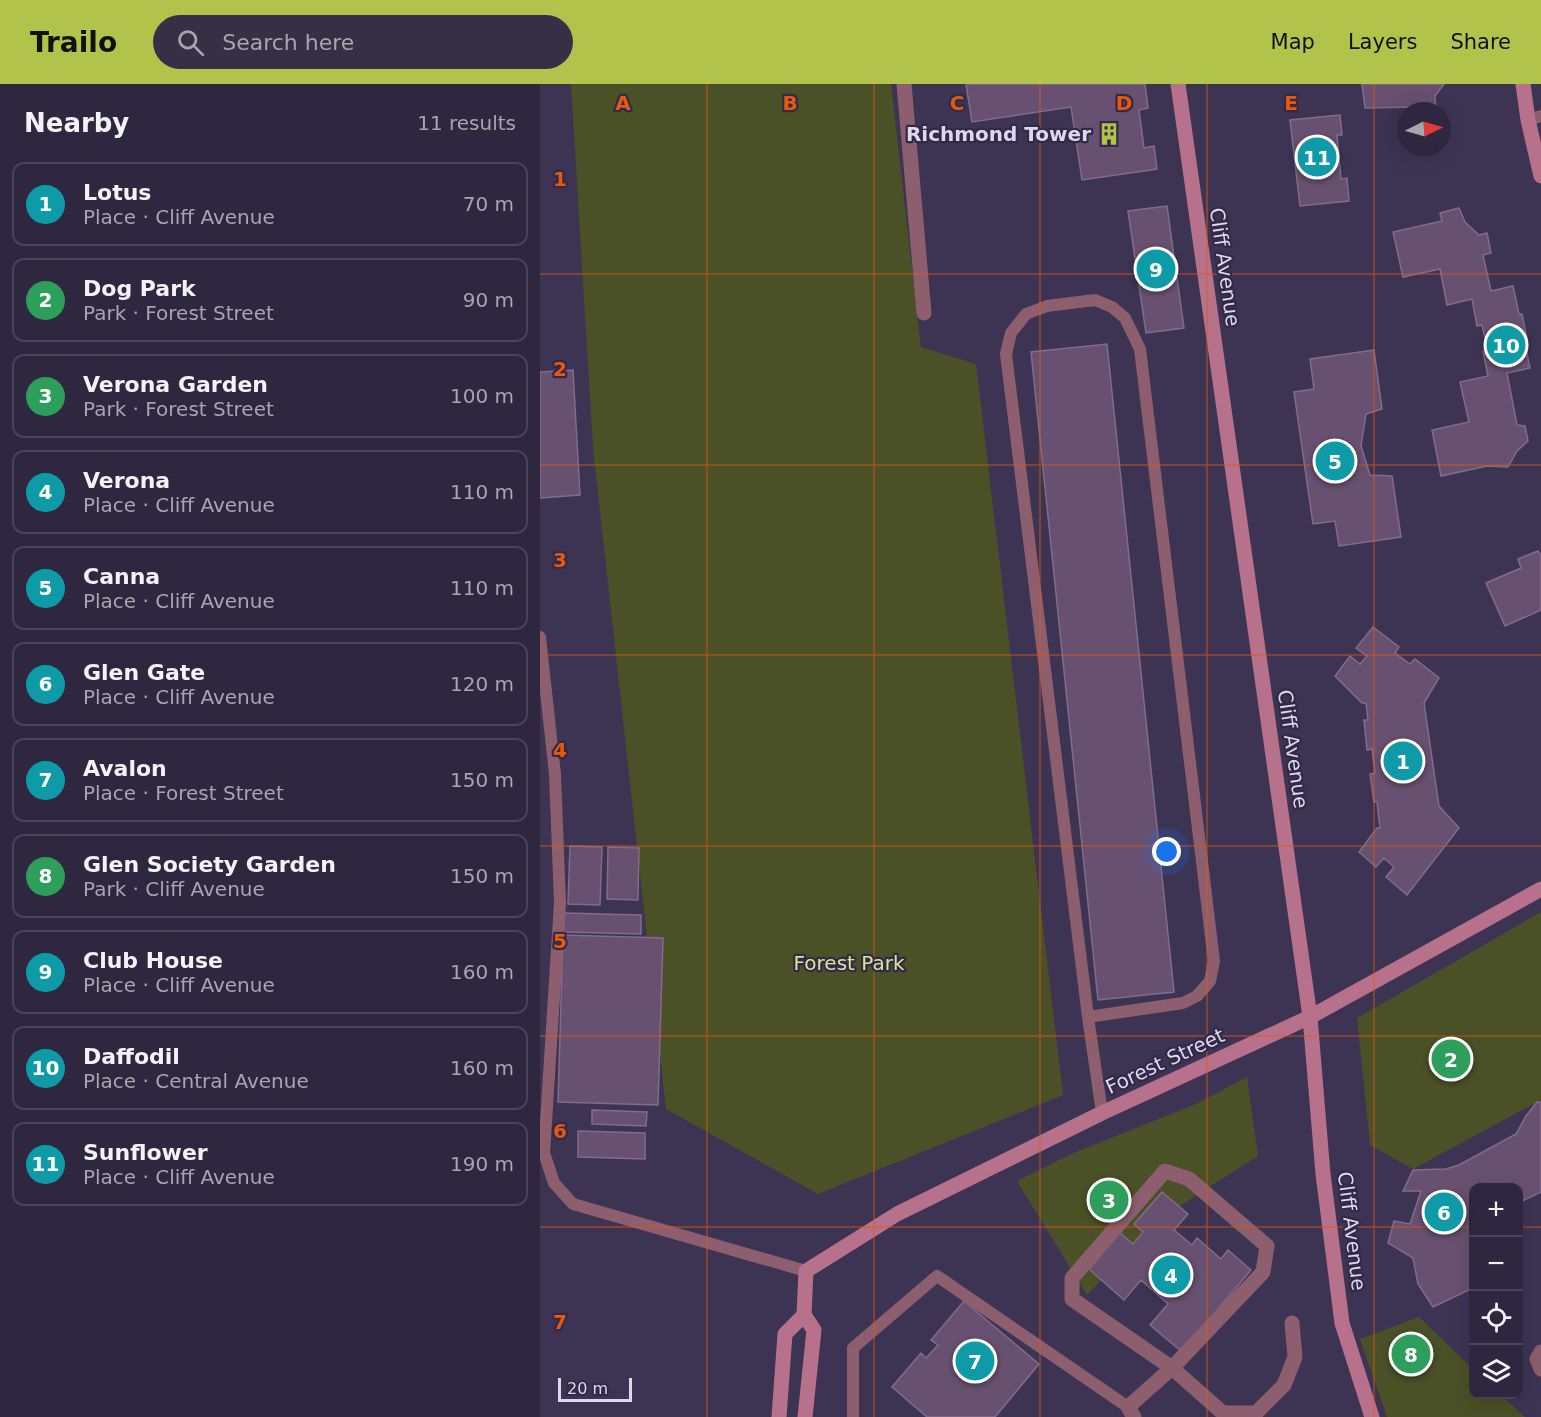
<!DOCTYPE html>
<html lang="en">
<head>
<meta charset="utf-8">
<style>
	body { margin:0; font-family:"DejaVu Sans",sans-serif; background:#362f46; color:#f1f3f6 }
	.controls { position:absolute; right:18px; bottom:18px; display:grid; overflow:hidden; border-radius:12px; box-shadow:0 6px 24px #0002 }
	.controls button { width:54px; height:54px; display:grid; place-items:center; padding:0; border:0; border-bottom:2px solid #494459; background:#2e273f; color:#f1f3f6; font:30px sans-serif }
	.compass { position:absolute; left:857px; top:18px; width:54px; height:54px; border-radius:50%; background:#2e273f; box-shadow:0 6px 24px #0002; rotate:85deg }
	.scale { position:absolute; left:18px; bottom:15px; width:74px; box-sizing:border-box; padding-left:6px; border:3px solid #ddd8ec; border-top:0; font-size:16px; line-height:21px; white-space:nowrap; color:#ddd8ec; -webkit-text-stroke:4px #332949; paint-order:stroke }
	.you { position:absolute; left:627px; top:768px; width:21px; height:21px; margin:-15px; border:4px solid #fff; border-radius:50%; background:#1a73e8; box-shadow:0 0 0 9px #1a73e833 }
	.badge { display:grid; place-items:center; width:39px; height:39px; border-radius:50%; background:#b2c34c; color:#fff; font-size:20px; font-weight:700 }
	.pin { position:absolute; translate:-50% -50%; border:3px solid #fff; box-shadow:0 2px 6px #0006 }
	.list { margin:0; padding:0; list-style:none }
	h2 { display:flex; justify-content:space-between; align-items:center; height:78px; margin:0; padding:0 24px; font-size:26px }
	h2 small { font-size:20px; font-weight:400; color:#a7a5b0 }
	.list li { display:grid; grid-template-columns:39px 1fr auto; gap:18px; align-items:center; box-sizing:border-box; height:84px; margin:0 12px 12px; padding:0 12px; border:2px solid #494459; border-radius:12px }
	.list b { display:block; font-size:22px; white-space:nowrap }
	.list p { margin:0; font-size:20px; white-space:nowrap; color:#a7a5b0 }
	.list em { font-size:20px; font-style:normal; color:#a7a5b0 }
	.icon { flex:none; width:33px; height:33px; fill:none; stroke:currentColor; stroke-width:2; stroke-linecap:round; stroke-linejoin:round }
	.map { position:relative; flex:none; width:1001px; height:1333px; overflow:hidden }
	header { display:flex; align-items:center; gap:36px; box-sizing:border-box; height:84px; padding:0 30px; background:#b2c34c; color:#111 }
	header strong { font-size:28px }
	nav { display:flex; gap:33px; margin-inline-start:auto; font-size:21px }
	.search { width:420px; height:54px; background:#362f46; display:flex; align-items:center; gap:15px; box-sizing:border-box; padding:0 21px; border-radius:33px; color:#a7a5b0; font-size:22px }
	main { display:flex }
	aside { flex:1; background:#2e273f }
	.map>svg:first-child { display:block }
	.green { fill:#4a5127 }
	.building { fill:#685170; stroke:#826b8b; stroke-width:1.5 }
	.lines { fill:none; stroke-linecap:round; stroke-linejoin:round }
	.lane { stroke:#8c5e6e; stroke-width:12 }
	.street { stroke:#8c5e6e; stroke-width:15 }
	.secondary { stroke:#b8718b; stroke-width:15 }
	.grid { fill:none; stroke:#e8590c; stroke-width:1.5; stroke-opacity:0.55 }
	.labels { text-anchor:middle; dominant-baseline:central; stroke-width:4.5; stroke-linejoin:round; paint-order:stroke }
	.poi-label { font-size:20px; font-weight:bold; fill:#ddd8ec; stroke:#332949; text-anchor:end }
	.street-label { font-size:20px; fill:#ddd8ec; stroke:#332949 }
	.park-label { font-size:20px; fill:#d9e792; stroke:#332949 }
	.grid-label { font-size:20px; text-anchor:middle; font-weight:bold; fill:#e8590c; stroke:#332949; stroke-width:4.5; stroke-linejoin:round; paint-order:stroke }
</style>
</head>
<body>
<header>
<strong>Trailo</strong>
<div class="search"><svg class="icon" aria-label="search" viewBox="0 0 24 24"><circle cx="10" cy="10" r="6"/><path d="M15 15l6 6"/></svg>Search here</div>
<nav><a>Map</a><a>Layers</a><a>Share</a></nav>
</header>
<main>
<aside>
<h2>Nearby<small>11 results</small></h2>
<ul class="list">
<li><span class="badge" style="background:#0f9aa8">1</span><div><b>Lotus</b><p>Place · Cliff Avenue</p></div><em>70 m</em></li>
<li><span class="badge" style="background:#2e9e5b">2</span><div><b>Dog Park</b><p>Park · Forest Street</p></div><em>90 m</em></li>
<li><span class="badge" style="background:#2e9e5b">3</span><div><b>Verona Garden</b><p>Park · Forest Street</p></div><em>100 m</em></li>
<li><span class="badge" style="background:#0f9aa8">4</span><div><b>Verona</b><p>Place · Cliff Avenue</p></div><em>110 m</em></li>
<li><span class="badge" style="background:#0f9aa8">5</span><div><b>Canna</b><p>Place · Cliff Avenue</p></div><em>110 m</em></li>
<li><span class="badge" style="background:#0f9aa8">6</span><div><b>Glen Gate</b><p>Place · Cliff Avenue</p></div><em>120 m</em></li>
<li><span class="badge" style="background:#0f9aa8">7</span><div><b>Avalon</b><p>Place · Forest Street</p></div><em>150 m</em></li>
<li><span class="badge" style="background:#2e9e5b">8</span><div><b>Glen Society Garden</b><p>Park · Cliff Avenue</p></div><em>150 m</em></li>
<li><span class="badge" style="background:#0f9aa8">9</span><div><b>Club House</b><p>Place · Cliff Avenue</p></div><em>160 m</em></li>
<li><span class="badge" style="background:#0f9aa8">10</span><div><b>Daffodil</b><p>Place · Central Avenue</p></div><em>160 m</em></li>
<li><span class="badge" style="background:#0f9aa8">11</span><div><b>Sunflower</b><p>Place · Cliff Avenue</p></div><em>190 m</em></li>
</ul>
</aside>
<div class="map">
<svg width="1001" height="1333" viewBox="0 0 1001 1333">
	<rect width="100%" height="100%" fill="#3d3454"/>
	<path class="green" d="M31 0H351L381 263 436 280 523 1011 278 1110 126 1025 53 364Z
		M1001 828V1016L873 1085 830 1061 817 934Z
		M707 993 718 1072 621 1134 547 1211 477 1097 531 1070 656 1020Z
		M879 1233 933 1285V1310L961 1311 985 1333H847L820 1255Z"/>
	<path class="building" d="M426 0H605L608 24 599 26 604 64 614 62 617 85 542 96 531 23 432 38Z
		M822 0H904L895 12 896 27H874V23L825 24Z
		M800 31 802 51H797L801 95 807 94 809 117 760 122 750 36Z
		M627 122 644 244 606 249 588 127Z
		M919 124 925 138 939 151 947 149 951 169 943 171 951 207 973 202 979 230H982L987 255 984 256 990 284 967 289 977 341 985 342 988 357 977 367 968 383 947 382 901 392 892 346 929 338 920 298 948 292 943 267 948 266 942 241 937 242 932 215 907 221 900 185 863 193 853 148 902 137 900 129Z
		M567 260 634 908 558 916 491 268Z
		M834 266 842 325 826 330 821 362 830 391 852 392 861 453 799 462 795 437 773 440 754 308 774 305 770 275Z
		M33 286 40 411 0 414V288Z
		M998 467 1001 471V526L965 542 946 499 981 484 978 475Z
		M833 543 859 563 855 569 870 580 875 575 899 594 884 619 899 722 919 744 867 811 846 793 854 783 844 774 836 783 819 768 837 744H840L837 718H834L830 690 835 689 832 665 827 666 824 636H828L826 619H822L795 592 810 572 820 580 827 572 816 564Z
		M30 762 62 763 60 821 28 820Z
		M68 763 99 764 98 816 67 815Z
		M24 829 101 831V850L24 848Z
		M23 851 123 854 118 1021 18 1018Z
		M997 1018H1001V1108L978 1119V1104H933V1204L893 1223 878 1200 873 1174 848 1159 854 1137 870 1140 881 1107H863L873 1086 906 1085 919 1081 976 1050 986 1032Z
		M52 1026 107 1028 106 1042 52 1040Z
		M38 1047 105 1049V1075L38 1073Z
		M622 1108 648 1130 634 1146 652 1161 657 1154 681 1175 688 1166 711 1186 642 1268 610 1241 628 1220 601 1196 584 1216 549 1185 579 1148 593 1160 603 1148 594 1140Z
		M424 1217 499 1280 455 1333H387L352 1303 381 1269 386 1274 398 1261 391 1256Z"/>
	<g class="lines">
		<path class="lane" d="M988 36 1001 32
			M0 553 15 690 20 819 4 1069 14 1099 33 1120 266 1187
			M548 933 643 919 657 912 670 897 674 877 600 265 585 234 572 223 555 216 507 222 486 230 471 249 466 270 548 933 562 1029
			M313 1333V1264L397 1192 588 1323"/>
		<path class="street" d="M364 0 384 229
			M625 1087 649 1095 727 1162 723 1188 632 1284 532 1215V1194Z
			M1001 1268 997 1275 1001 1285
			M594 1333 588 1323 632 1284 683 1329H716L744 1301 755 1273 752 1239"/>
		<path class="secondary" d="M638 0 770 933 783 1090 802 1239 832 1333
			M983 0 988 36 1001 92
			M264 1231 274 1246 265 1333
			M239 1333 245 1250 264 1231 266 1187 357 1130 562 1029 770 933 1001 805"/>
	</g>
	<path class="grid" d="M167 0V1333M334 0V1333M500 0V1333M667 0V1333M834 0V1333M0 190H1001M0 381H1001M0 571H1001M0 762H1001M0 952H1001M0 1143H933M978 1143H1001"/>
	<defs>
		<g id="building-bare" transform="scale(1.8)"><path d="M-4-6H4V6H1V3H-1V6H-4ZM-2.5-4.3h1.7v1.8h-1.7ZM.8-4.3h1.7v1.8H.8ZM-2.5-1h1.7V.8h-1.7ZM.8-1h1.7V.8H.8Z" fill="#b2c34c" stroke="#332949" stroke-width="2.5" paint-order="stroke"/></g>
	</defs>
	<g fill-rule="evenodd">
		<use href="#building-bare" x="569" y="50"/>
	</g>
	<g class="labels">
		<g class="poi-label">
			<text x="551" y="50">Richmond Tower</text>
		</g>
		<g class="street-label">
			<text transform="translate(685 183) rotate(82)">Cliff Avenue</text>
			<text transform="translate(753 665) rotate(82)">Cliff Avenue</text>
			<text transform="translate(625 977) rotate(-25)">Forest Street</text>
			<text transform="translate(812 1147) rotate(83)">Cliff Avenue</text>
		</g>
		<g class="park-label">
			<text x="309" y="879">Forest Park</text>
		</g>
	</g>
	<g class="grid-label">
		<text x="83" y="26">A</text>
		<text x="250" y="26">B</text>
		<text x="417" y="26">C</text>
		<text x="584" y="26">D</text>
		<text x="751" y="26">E</text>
		<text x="20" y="102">1</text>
		<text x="20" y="292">2</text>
		<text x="20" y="483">3</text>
		<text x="20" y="673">4</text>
		<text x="20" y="864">5</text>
		<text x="20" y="1054">6</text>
		<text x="20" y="1245">7</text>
	</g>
</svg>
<div class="controls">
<button>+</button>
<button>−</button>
<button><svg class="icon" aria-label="locate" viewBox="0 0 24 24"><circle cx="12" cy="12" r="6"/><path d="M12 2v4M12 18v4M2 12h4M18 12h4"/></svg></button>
<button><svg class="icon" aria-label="layers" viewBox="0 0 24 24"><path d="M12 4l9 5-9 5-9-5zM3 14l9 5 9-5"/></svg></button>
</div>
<svg class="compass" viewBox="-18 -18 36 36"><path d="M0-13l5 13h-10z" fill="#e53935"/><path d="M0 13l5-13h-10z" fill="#a7a5b0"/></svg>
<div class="scale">20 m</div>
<div class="you"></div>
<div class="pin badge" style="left:863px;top:677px;background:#0f9aa8">1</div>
<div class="pin badge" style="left:911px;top:975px;background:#2e9e5b">2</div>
<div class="pin badge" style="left:569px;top:1116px;background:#2e9e5b">3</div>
<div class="pin badge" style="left:631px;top:1191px;background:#0f9aa8">4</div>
<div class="pin badge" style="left:795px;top:377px;background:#0f9aa8">5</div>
<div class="pin badge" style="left:904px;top:1128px;background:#0f9aa8">6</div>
<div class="pin badge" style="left:435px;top:1277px;background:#0f9aa8">7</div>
<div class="pin badge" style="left:871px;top:1270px;background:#2e9e5b">8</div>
<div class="pin badge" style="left:616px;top:185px;background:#0f9aa8">9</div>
<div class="pin badge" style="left:966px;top:261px;background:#0f9aa8">10</div>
<div class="pin badge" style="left:777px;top:73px;background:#0f9aa8">11</div>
</div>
</main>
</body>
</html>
